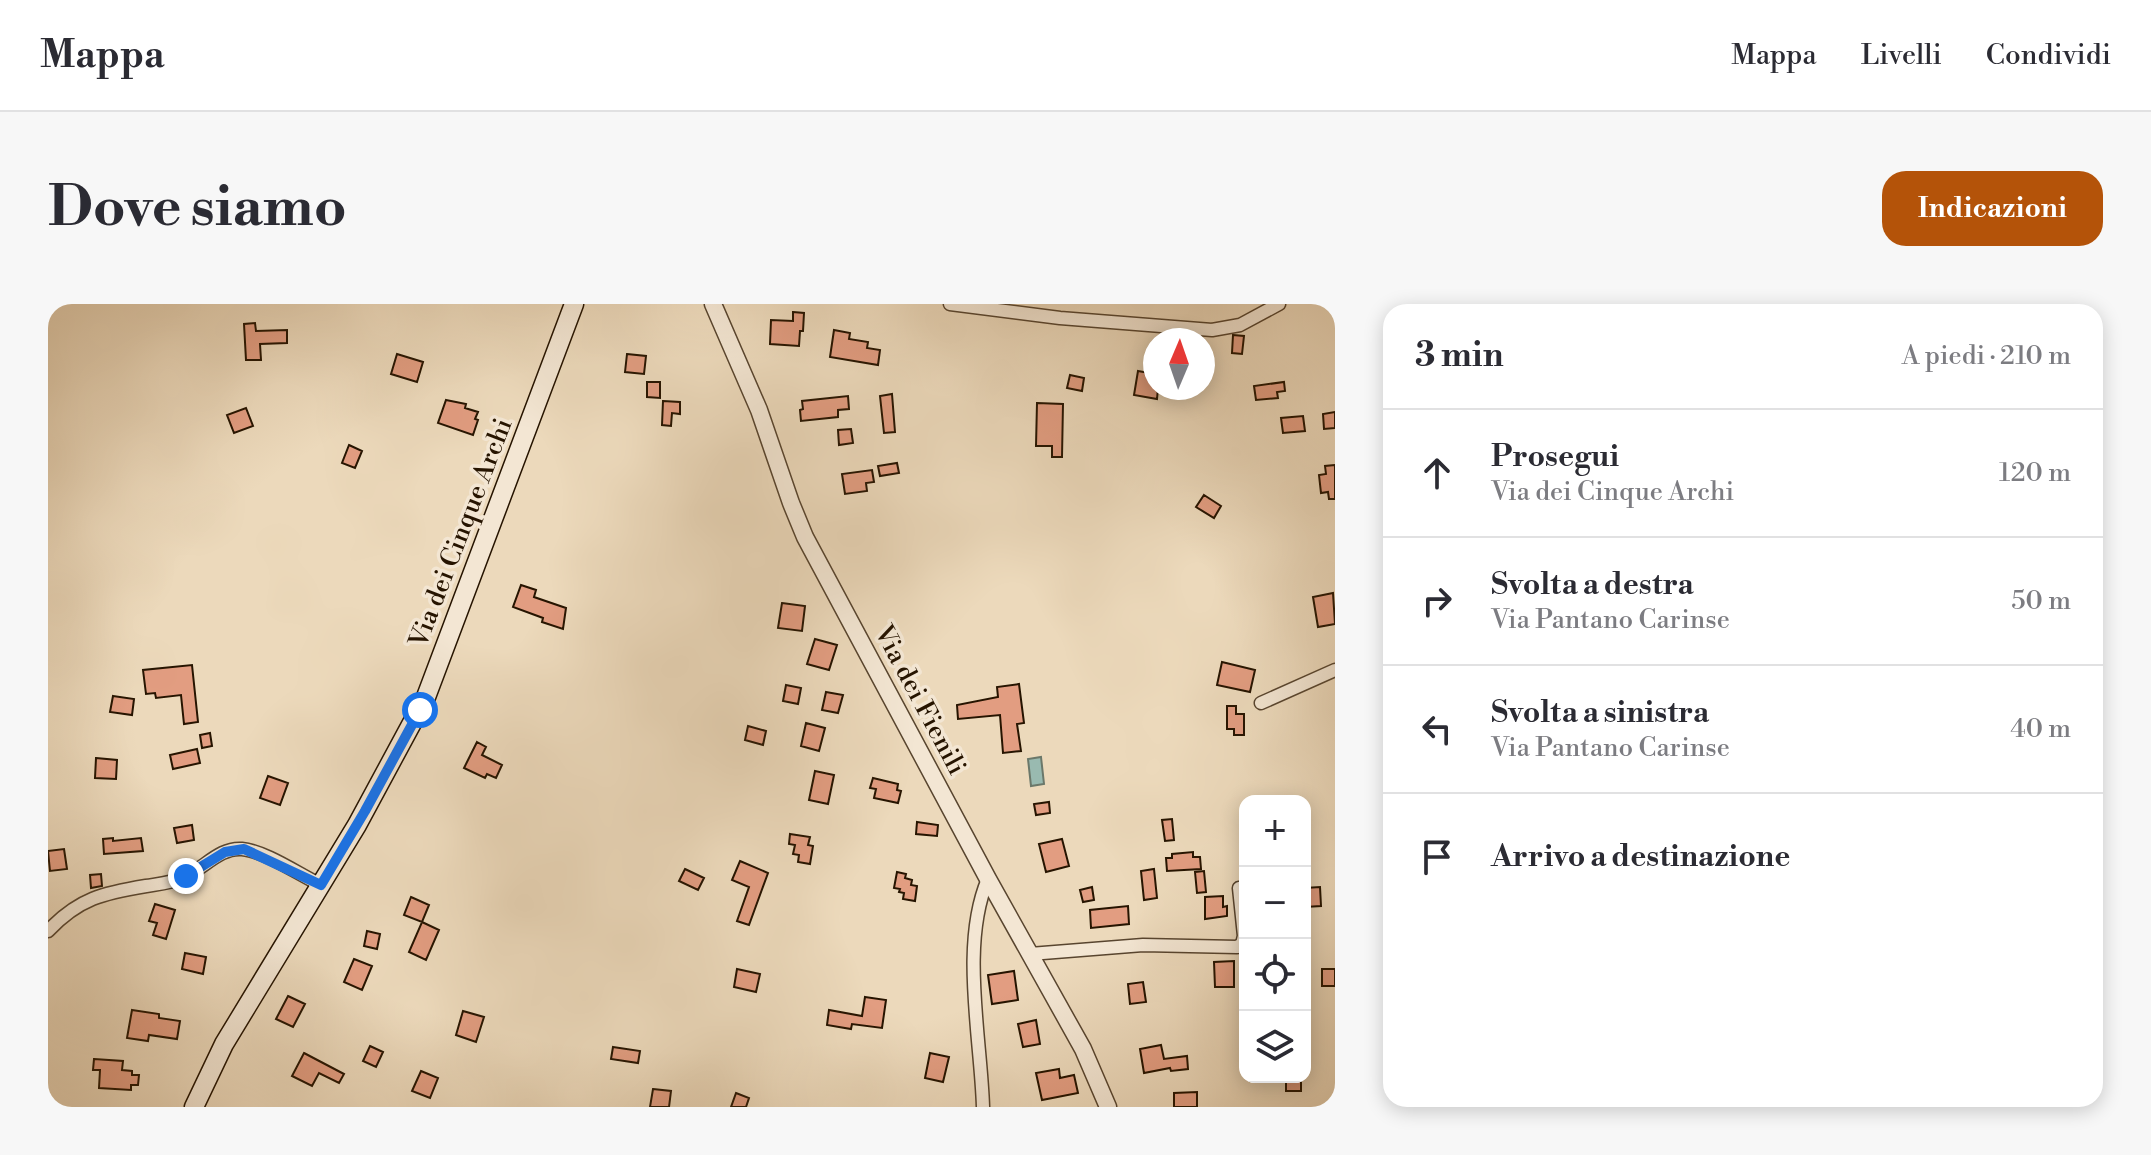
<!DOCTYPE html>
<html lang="it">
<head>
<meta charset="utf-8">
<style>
	body { margin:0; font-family:"Libre Bodoni",serif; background:#f7f7f7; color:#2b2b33 }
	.controls { position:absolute; right:24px; bottom:24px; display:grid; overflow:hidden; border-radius:16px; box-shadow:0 4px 20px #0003 }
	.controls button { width:72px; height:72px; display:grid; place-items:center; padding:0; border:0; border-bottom:2px solid #e1e1e2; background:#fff; color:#2b2b33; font:40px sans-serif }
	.compass { position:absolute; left:1095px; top:24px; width:72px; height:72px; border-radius:50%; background:#fff; box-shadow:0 4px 20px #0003; rotate:2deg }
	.stop { position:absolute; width:24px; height:24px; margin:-18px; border:6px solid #1a73e8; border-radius:50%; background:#fff }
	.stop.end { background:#1a73e8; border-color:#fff; box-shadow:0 2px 8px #0008 }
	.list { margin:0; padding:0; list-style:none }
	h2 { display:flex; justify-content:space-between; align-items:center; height:104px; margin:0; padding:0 32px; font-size:34px }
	h2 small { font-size:26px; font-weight:400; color:#7c7c81 }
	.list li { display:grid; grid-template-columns:52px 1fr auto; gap:24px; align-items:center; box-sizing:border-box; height:128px; padding:0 32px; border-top:2px solid #e1e1e2 }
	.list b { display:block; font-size:30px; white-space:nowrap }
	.list p { margin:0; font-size:26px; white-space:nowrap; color:#7c7c81 }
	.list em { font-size:26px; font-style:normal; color:#7c7c81 }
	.icon { flex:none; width:44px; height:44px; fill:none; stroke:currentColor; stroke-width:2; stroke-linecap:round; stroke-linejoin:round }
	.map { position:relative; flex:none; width:1287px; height:803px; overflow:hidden; border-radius:24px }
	header { display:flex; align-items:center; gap:48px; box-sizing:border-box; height:112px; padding:0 40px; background:#fff; border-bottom:2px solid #e1e1e2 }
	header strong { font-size:38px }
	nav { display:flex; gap:44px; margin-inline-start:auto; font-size:28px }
	.intro { display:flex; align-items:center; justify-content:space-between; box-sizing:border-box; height:192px; padding:0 48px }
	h1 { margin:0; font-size:56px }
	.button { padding:20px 36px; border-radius:24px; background:#b45309; color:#fff; font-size:28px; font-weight:700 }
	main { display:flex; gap:48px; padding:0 48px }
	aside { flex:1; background:#fff; border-radius:24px; box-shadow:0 4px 20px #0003 }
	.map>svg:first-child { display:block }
	.water { fill:#99bab0; stroke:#6b786a; stroke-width:2 }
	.building { fill:#e29d81; stroke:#261400; stroke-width:2 }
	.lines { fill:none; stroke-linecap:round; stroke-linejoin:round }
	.minor-casing { stroke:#58452f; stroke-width:15 }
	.tertiary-casing { stroke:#58452f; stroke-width:19 }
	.secondary-casing { stroke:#261400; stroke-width:21 }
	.minor { stroke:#f3e6d3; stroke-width:12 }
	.tertiary { stroke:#f3e6d3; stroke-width:16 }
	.secondary { stroke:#f3e6d3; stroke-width:18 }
	.route { stroke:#1a73e8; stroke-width:10 }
	.labels { text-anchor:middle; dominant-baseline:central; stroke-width:7; stroke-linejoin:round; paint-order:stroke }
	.street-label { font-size:26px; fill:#261400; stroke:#f3e6d3 }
</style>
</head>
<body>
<header>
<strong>Mappa</strong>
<nav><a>Mappa</a><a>Livelli</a><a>Condividi</a></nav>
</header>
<div class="intro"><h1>Dove siamo</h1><a class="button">Indicazioni</a></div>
<main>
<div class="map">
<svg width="1287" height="803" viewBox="0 0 1287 803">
	<rect width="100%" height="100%" fill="#ecd9bb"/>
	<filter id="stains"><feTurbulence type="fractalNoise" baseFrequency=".0025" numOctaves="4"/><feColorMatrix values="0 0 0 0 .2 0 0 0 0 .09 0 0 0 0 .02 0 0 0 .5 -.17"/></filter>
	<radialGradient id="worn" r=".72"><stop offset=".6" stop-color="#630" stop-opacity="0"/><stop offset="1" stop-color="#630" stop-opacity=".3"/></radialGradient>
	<path class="water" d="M993 453 996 480 983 482 980 455Z"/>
	<path class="building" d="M745 8 756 9 755 27H752L751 42 722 40 723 16 745 17Z
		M207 19 208 27 239 26V39L212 40 213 56H198L196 20Z
		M786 26 802 29 801 35 820 38 819 44 832 46 830 61 782 53Z
		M1185 31 1196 32 1194 50 1184 49Z
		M349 50 375 58 369 78 343 70Z
		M579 50 598 52 596 70 577 68Z
		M1090 67 1107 70V84H1110L1109 95 1086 91Z
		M1022 71 1036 74 1034 87 1019 84Z
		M599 78H612V94L599 93Z
		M1236 78 1237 87 1229 88 1230 94 1208 96 1206 82Z
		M844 90 847 128 836 129 832 92Z
		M800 92 801 105 790 106V113L753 117 752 106 755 105 754 97Z
		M398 96 418 100 417 104 430 108 427 115 430 116 425 131 390 119Z
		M615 97 632 98V110L624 109 623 122 614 121Z
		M989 99 1015 100 1014 153H1004V142H988Z
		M198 104 205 122 186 129 179 111Z
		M1287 108V124L1276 125 1275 110Z
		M1255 112 1257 127 1235 129 1233 114Z
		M803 125 805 139 791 141 790 126Z
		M301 141 314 147 307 164 294 159Z
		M849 159 851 169 832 172 830 162Z
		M1287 161V195H1281L1280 188 1273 189 1271 171 1278 170 1277 162Z
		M824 166 826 178 818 179 819 187 797 190 794 170Z
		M1156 191 1173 202 1166 214 1148 203Z
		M473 281 488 286 486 293 518 304 515 325 494 318 495 314 465 303Z
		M1285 289 1287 320 1270 323 1265 293Z
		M734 299 757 302 754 327 730 324Z
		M767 335 789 341 781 366 759 360Z
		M1174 358 1207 366 1202 388 1169 381Z
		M144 361 150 418 136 420 133 391 108 394 107 389 98 390 95 366Z
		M971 380 976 419 969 420 973 447 955 449 952 411 910 415 909 401 950 393 949 383Z
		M738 381 753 384 750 400 735 397Z
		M778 388 795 391 790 409 774 406Z
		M65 392 86 395 84 411 62 408Z
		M1179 402H1188V410H1196V431H1186V425H1179Z
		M758 419 777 424 771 447 753 442Z
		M700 422 718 427 715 441 697 436Z
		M162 429 164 442 154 444 152 431Z
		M429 438 438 443 434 451 454 461 448 474 439 470 437 474 416 464Z
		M149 445 152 459 125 465 122 451Z
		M48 454 69 456 68 475 47 474Z
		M767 467 786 471 780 500 761 496Z
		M220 472 240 479 232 501 212 494Z
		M825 474 850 480 849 486 853 487 850 499 826 494 828 485 822 484Z
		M1001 498 1002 509 988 511 986 500Z
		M1124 515 1126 536 1117 537 1114 516Z
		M869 518 890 521 889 532 868 530Z
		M144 521 146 536 129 539 126 524Z
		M742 530 762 533 760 541 765 542 762 560 750 558 751 551 745 550 747 541 741 540Z
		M65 534V537L93 534 95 547 56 550 55 535Z
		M1014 535 1021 562 998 568 991 540Z
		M16 545 19 565 2 567 0 547Z
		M1145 548V553H1152L1153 565 1119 567 1118 554H1124V550Z
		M692 557 720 569 701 621 689 617 701 583 684 576Z
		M637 565 656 574 650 586 631 577Z
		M1106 565 1109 594 1096 596 1093 567Z
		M1156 567 1158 588 1149 589 1147 568Z
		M849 568 858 570 857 574 864 576 863 581 869 582 867 597 855 595 856 589 851 588 852 585 846 584Z
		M53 570 54 582 43 584 42 571Z
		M1044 583 1046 596 1035 598 1032 586Z
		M1272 583 1273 602 1257 603V584Z
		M1175 592V603L1179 602V612L1157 615V593Z
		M363 593 381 601 374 618 356 611Z
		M107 600 127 606 118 635 105 631 109 619 101 617Z
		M1080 602 1081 620 1043 624 1042 606Z
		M374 618 391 626 378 656 361 648Z
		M319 627 332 630 329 645 316 642Z
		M137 649 158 653 155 670 134 665Z
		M306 655 324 662 314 686 296 678Z
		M1186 657V683H1167L1166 658Z
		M689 665 712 670 708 688 686 683Z
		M1274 665H1287V682H1274Z
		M966 667 970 696 944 700 940 671Z
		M1095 678 1098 698 1082 700 1080 680Z
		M240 692 257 700 245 723 228 715Z
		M817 693 838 696 834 724 804 720 803 725 779 721 781 706 814 712Z
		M84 706 111 710V714L132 717 129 735 101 731 100 737 79 734Z
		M415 707 436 713 428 738 408 731Z
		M988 716 992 740 975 743 970 720Z
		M1113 741 1116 755 1139 752 1140 765 1123 767 1122 764 1096 769 1092 745Z
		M322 742 335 748 328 763 315 757Z
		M565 743 592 747 590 759 563 755Z
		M256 749 296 770 291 779 271 769 264 782 244 772Z
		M882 749 901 753 895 778 877 774Z
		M46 755 75 757 74 766 84 767V771H91L90 781H83V786L51 784 52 766H45Z
		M1011 765 1012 774 1026 771 1030 789 994 796 988 769Z
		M373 767 390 774 382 794 364 787Z
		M1238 773H1253V787H1238Z
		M605 785 623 787 621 803H602Z
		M1149 788V803H1126V789Z
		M688 789 701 794 698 803H683Z"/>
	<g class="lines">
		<g class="minor-casing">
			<path id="minor" d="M902 0 1012 14 1164 26 1192 21 1231 0
				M1213 399 1287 366
				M0 627C31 594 56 589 98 582 110 580 123 579 134 574 155 566 171 543 194 545 217 547 252 571 273 581
				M982 650 1095 641 1189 643 1194 640 1196 632 1191 584
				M935 803C933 734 912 640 940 575"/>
		</g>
		<g class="tertiary-casing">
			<path id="tertiary" d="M665 0 711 106 743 199 757 233 940 575 1035 745 1060 803"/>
		</g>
		<g class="secondary-casing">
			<path id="secondary" d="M146 803 176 740 309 521 378 393 526 0"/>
		</g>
		<use href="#minor" class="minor"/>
		<use href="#tertiary" class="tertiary"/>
		<use href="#secondary" class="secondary"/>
	</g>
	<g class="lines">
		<path class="route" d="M138 572 177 548 196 545 273 581 317 507 372 406"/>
	</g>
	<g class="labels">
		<g class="street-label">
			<text transform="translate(413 229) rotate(-69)">Via dei Cinque Archi</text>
			<text transform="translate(872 396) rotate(62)">Via dei Fienili</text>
		</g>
	</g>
	<rect width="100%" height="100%" filter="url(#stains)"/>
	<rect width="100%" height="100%" fill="url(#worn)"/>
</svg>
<div class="controls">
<button>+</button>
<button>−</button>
<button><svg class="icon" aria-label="locate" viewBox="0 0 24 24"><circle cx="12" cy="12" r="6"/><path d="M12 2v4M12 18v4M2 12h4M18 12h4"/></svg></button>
<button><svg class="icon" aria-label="layers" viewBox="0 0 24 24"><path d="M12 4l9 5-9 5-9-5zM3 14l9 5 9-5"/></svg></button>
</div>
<svg class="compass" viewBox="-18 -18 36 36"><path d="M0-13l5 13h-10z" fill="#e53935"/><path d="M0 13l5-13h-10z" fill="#7c7c81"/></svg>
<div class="stop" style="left:372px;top:406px"></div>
<div class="stop end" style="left:138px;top:572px"></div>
</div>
<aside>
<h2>3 min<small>A piedi · 210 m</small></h2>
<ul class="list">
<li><svg class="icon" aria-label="ahead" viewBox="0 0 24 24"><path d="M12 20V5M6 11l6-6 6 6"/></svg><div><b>Prosegui</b><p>Via dei Cinque Archi</p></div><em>120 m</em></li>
<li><svg class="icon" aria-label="right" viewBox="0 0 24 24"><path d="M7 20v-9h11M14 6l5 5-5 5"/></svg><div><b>Svolta a destra</b><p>Via Pantano Carinse</p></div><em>50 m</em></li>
<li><svg class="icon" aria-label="left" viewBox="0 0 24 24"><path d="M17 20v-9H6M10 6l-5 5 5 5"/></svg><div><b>Svolta a sinistra</b><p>Via Pantano Carinse</p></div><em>40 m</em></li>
<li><svg class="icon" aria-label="arrive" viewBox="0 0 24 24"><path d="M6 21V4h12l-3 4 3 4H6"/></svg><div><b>Arrivo a destinazione</b></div></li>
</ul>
</aside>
</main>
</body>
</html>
